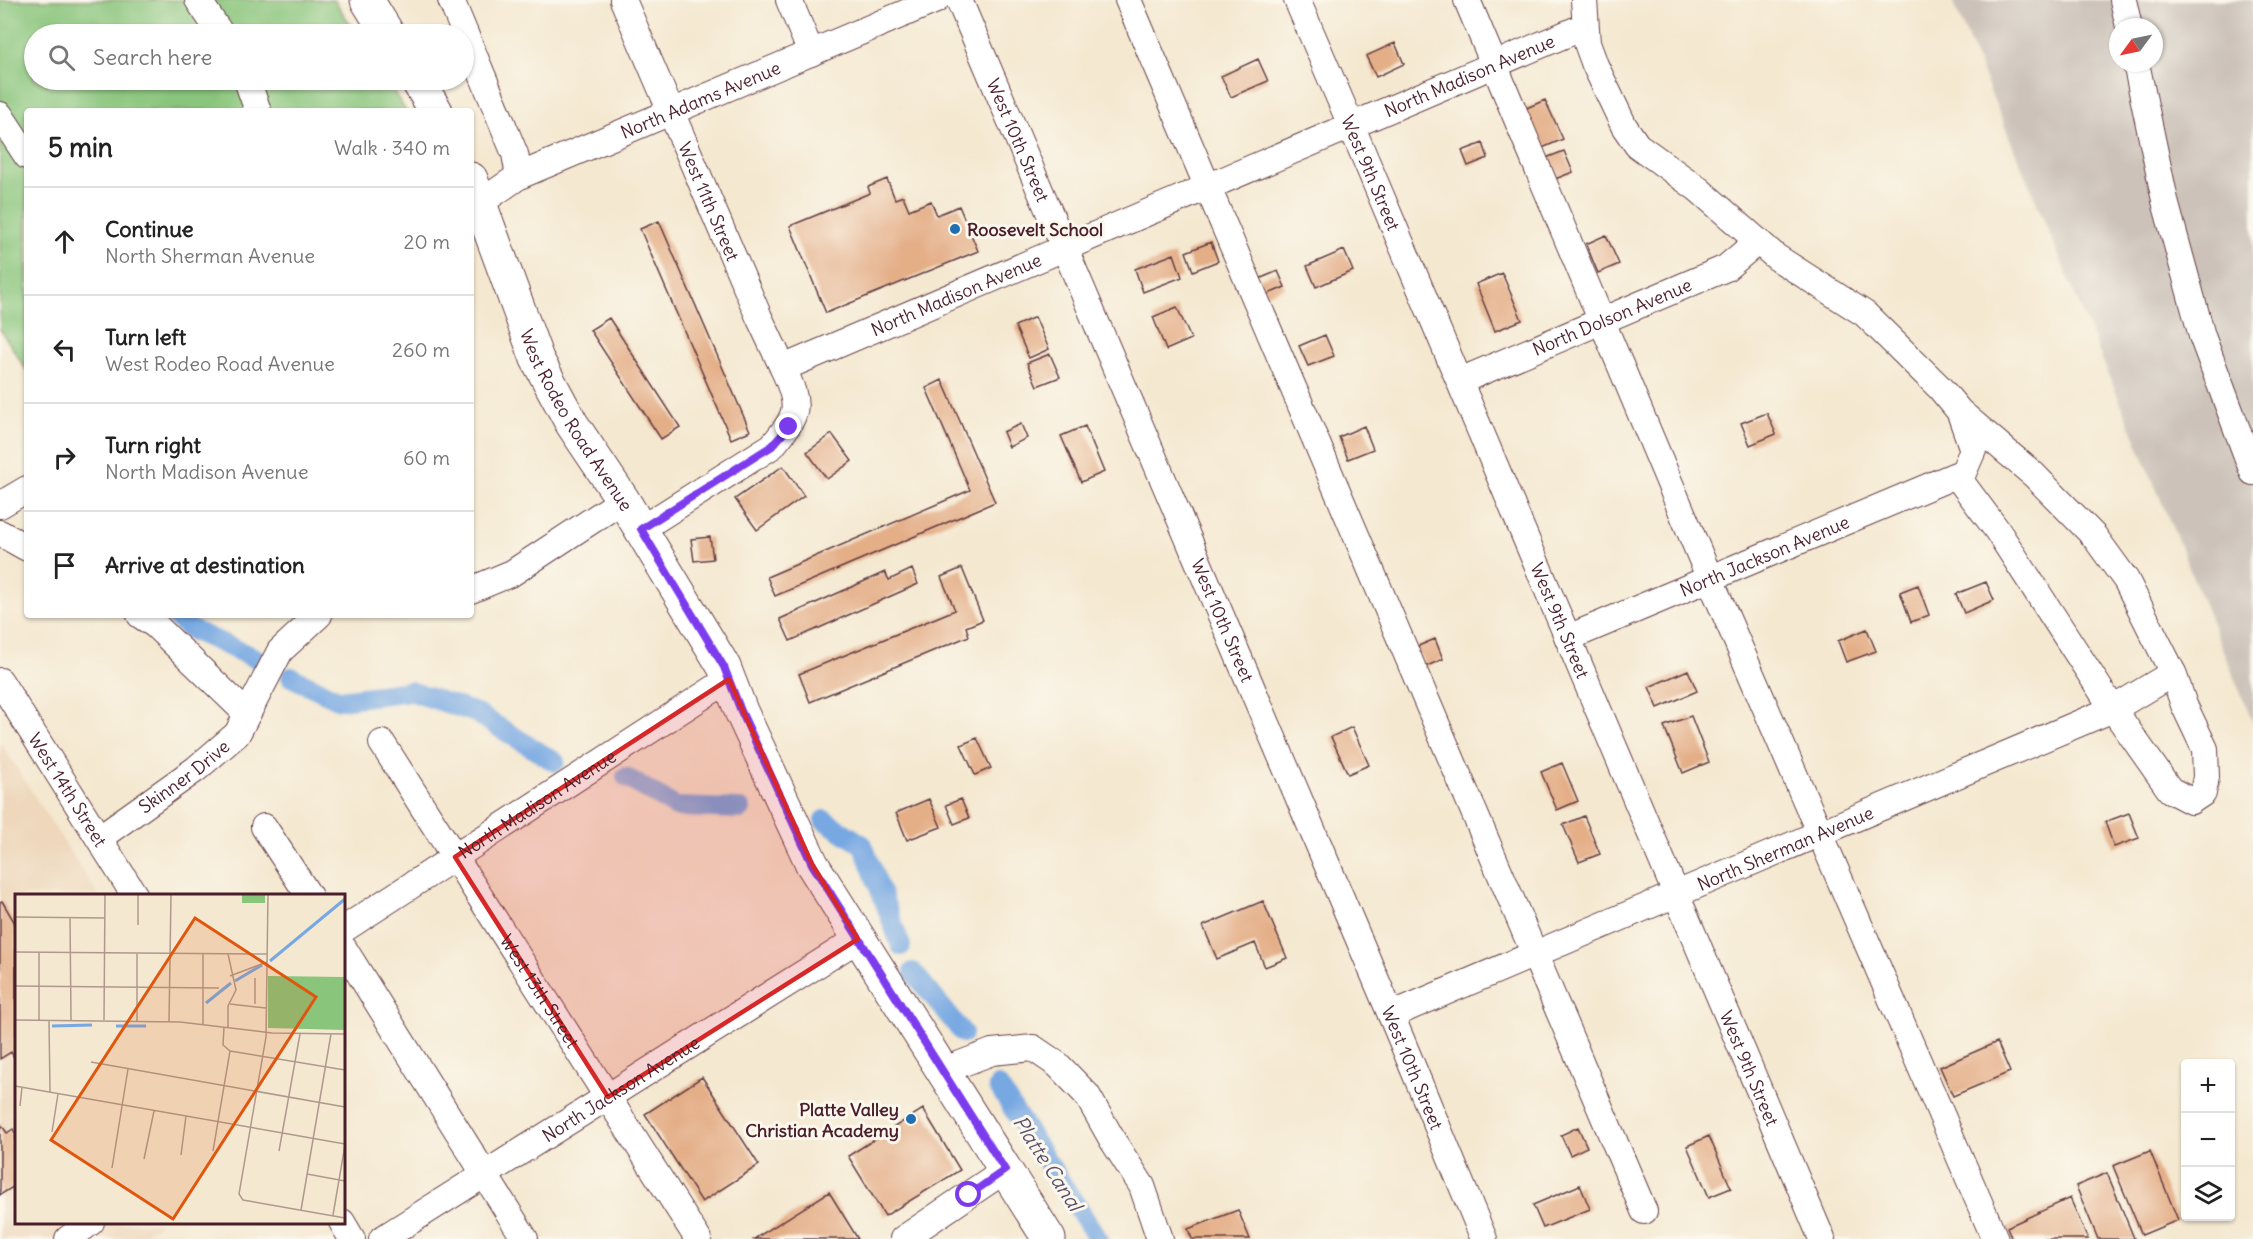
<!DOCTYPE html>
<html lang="en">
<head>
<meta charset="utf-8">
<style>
	body { margin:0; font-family:Delius,sans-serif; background:#f6f6f6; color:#222 }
	.controls { position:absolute; right:18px; bottom:18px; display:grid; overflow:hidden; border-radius:6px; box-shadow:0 2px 4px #0004 }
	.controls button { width:54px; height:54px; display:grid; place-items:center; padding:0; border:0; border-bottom:2px solid #e0e0e0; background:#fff; color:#222; font:30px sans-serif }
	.compass { position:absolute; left:2109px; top:18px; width:54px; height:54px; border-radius:50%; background:#fff; box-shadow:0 2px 4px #0004; rotate:237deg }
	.stop { position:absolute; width:18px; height:18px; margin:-14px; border:4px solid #7c3aed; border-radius:50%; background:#fff }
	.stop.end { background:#7c3aed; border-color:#fff; box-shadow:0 2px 6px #0008 }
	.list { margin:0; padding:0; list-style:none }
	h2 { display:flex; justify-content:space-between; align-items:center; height:78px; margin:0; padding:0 24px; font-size:26px }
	h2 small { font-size:20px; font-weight:400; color:#767676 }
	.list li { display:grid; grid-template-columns:39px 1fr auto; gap:18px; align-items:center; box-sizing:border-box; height:108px; padding:0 24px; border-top:2px solid #e0e0e0 }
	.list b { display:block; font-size:22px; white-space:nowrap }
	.list p { margin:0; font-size:20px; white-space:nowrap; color:#767676 }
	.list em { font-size:20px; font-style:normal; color:#767676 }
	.icon { flex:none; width:33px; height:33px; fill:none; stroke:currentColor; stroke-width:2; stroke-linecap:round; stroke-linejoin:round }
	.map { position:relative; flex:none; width:2253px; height:1239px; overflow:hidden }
	.search { position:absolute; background:#fff; box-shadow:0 2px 4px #0004; left:24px; top:24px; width:450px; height:66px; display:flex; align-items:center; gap:15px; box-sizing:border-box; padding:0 21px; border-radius:33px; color:#767676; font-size:22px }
	.panel { position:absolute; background:#fff; box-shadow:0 2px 4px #0004; left:24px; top:108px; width:450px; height:510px; border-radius:6px }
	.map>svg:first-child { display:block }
	.built { fill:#eed7bb }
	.industrial { fill:#ccc2b9; fill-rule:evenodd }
	.green { fill:#89c57b; stroke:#6a7253; stroke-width:1.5 }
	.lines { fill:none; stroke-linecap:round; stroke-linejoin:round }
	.canal { stroke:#77a8e2; stroke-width:20 }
	.building { fill:#e4ae87 }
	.minor-casing { stroke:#643d44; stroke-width:28 }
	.major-casing { stroke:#643d44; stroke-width:35 }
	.minor { stroke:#fff; stroke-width:26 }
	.major { stroke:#fff; stroke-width:33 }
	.route { stroke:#7c3aed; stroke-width:8 }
	.marked { fill:#d62828; fill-opacity:0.2; stroke:#d62828; stroke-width:4.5; stroke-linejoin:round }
	.poi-dot { fill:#1f6fb2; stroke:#fbf7ec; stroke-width:2 }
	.labels { text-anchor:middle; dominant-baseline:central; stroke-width:6; stroke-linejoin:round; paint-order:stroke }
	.street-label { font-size:18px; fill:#4a1f2b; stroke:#fbf7ec }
	.poi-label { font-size:18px; font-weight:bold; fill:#4a1f2b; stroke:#fbf7ec; text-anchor:start }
	.water-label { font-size:20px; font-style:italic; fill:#5a4f6b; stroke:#fbf7ec }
	.inset-river { fill:none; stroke:#77a8e2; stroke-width:3 }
	.inset-road { fill:none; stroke:#b0988e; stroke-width:1.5 }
	.view { fill:#e0560e; fill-opacity:0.15; stroke:#e0560e; stroke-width:3 }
	.inset-edge { fill:none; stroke:#4a1f2b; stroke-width:3 }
</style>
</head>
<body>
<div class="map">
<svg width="2253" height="1239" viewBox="0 0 2253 1239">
	<rect width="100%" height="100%" fill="#fbf7ec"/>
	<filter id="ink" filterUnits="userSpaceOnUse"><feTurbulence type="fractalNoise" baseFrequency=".0167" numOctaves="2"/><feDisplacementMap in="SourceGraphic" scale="12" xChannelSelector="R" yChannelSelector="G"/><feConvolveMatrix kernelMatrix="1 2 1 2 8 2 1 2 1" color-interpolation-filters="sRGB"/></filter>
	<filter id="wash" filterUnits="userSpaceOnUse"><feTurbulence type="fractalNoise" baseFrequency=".008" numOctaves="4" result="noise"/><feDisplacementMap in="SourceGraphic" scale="24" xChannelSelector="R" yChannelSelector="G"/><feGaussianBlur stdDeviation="1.35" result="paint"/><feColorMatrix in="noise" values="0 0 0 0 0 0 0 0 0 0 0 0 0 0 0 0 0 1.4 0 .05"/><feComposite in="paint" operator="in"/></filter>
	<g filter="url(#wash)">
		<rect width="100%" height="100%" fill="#f4e8d0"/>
		<path class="built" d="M0 742 98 895 16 896V1222L161 1223 135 1239H0Z"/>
		<path class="industrial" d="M1952 0H2253V723L2176 536ZM2118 27H2154V63H2118Z"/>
		<path class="green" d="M0 0H334L357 34H34V80H386L406 111H27V371L0 329Z"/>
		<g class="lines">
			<path class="canal" d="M174 615 190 629 257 659
				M291 677 340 700 410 691 476 713 555 762
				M626 777 676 807 741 809
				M824 820 863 845 901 946
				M913 972 963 1033
				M998 1086 1098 1239"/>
		</g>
		<g id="blocks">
			<path class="building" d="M1395 43 1404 64 1376 77 1366 56Z
				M1258 59 1268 81 1231 97 1221 76Z
				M1545 100 1563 139 1540 149 1522 110Z
				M1483 143 1488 158 1468 166 1462 151Z
				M1564 151 1573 172 1555 179 1546 158Z
				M887 179 895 199 903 196 909 210 931 201 937 215 959 206 978 251 826 313 790 226 870 193 868 187Z
				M659 221 750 431 731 439 640 229Z
				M1606 235 1619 264 1598 273 1586 244Z
				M1211 242 1218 261 1193 271 1186 252Z
				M1344 250 1353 271 1316 287 1307 266Z
				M1174 254 1182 277 1143 292 1135 269Z
				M1278 271 1285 287 1266 295 1259 279Z
				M1502 273 1522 320 1495 331 1476 284Z
				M1177 307 1191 339 1166 350 1153 317Z
				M1035 317 1049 349 1029 358 1015 326Z
				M609 318 680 427 661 439 590 330Z
				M1325 335 1334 356 1308 366 1299 346Z
				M1050 354 1060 377 1037 386 1027 363Z
				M942 380 995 502 775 596 767 577 970 490 926 388Z
				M1767 413 1776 434 1750 445 1741 423Z
				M1021 424 1027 438 1009 447 1003 432Z
				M1085 426 1104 472 1081 482 1061 436Z
				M1364 426 1373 449 1348 459 1339 437Z
				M832 434 852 461 827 479 807 452Z
				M783 466 804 496 757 530 735 499Z
				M710 537 713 559 694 561 691 539Z
				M962 568 983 620 966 627 969 636 810 702 799 674 955 610 941 577Z
				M912 569 918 584 790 641 780 619 885 572 889 580Z
				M1986 582 1994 600 1964 613 1956 594Z
				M1918 585 1929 615 1911 622 1900 592Z
				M1867 629 1876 651 1846 662 1838 641Z
				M1435 639 1443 659 1425 667 1416 647Z
				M1688 670 1697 691 1658 708 1649 687Z
				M1691 716 1709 762 1683 773 1664 726Z
				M1352 727 1369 765 1348 774 1331 737Z
				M977 738 991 768 975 775 961 745Z
				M1562 763 1578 801 1557 810 1541 772Z
				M929 799 941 827 907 840 896 813Z
				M961 799 969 818 954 824 946 805Z
				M2129 813 2139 838 2114 847 2105 822Z
				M1584 816 1600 854 1579 862 1563 825Z
				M2 901 16 925V1061L11 1052 0 1059V902Z
				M1263 901 1287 958 1265 967 1255 943 1217 959 1203 926Z
				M1997 1042 2010 1072 1953 1096 1940 1067Z
				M702 1077 759 1165 702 1202 645 1114Z
				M923 1109 960 1170 885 1216 848 1156Z
				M0 1123 7 1133 13 1129 16 1135V1185L0 1195Z
				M1578 1127 1587 1147 1570 1155 1561 1135Z
				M1709 1136 1731 1188 1709 1197 1687 1146Z
				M2150 1151 2178 1220 2142 1235 2113 1166Z
				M2107 1173 2134 1238 2131 1239H2098L2076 1186Z
				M1580 1185 1590 1209 1543 1228 1533 1205Z
				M829 1192 858 1239H754Z
				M2070 1198 2088 1239H2012L2007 1227Z
				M1238 1210 1250 1239H1192L1188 1229Z"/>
		</g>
	</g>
	<g filter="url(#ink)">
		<use href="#blocks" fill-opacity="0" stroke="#643d44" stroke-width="1.5"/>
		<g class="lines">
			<g class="minor-casing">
				<g id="minor">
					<path d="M198 0 221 34"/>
					<path d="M451 0 515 154 519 176"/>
					<path id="s1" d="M623 0 759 317 783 368"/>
					<path d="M789 0 811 53"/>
					<path id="s2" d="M959 0 1391 1015 1484 1239"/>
					<path d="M1128 0 1644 1211"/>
					<path id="s3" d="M1297 0 1351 125 1822 1239"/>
					<path d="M1467 0 1710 579 1995 1239"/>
					<path d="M2123 0 2129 27"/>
					<path d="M2136 63 2166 205 2202 336 2253 472"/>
					<path d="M247 80 258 111"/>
					<path d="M0 115 27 156"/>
					<path id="s4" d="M471 209 519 176 936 0"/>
					<path id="s5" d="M1460 381 1726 268 1758 241"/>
					<path d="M1960 480 1973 450 1960 413"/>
					<path d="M0 505 27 489"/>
					<path id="s6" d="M641 529 772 446C799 414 801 407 783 368L1585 26"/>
					<path d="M0 533 27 548"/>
					<path d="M471 590 512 573 623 500"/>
					<path d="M140 615 155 625 247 714"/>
					<path id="s7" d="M1568 638 1956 475 1997 530 2113 709 2170 790 2191 801 2203 793 2206 777 2205 749 2184 705 2173 673 2126 580 2094 536 2034 475 1960 412 1940 388 1865 314 1776 257 1698 189 1637 145 1624 126 1595 65 1587 43 1584 0"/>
					<path id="s8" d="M0 681 135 896"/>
					<path id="s9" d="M382 743 698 1239"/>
					<path d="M264 827 309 896"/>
					<path id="s10" d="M99 838 196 769 237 734 280 651 319 615"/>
					<path id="s11" d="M344 929 729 679"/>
					<path d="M344 949 525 1239"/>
					<path id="s12" d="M1391 1015 2113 709 2173 673"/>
					<path d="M942 1071 992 1052 1033 1048 1058 1065 1087 1095 1113 1141 1142 1186 1160 1239"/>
					<path d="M342 1222 352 1239"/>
					<path d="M68 1239 91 1222"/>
					<path id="s13" d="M382 1239 858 939"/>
					<path d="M903 1239 1005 1170"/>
				</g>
			</g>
			<g class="major-casing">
				<g id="major">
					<path d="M367 0 388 34"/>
					<path d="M417 80 436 111"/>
					<path id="s14" d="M471 179 537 359 572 424 623 500 724 667 741 711 812 864 1049 1239"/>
				</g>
			</g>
			<use href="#minor" class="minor"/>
			<use href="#major" class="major"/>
		</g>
	</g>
	<g class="lines" filter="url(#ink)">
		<path class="route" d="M789 427 772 446 641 529 724 667 741 711 812 864 1005 1170 969 1195"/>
	</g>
	<path class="marked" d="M729 679 812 864 858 939 608 1097 455 857Z"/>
	<g class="poi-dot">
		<circle cx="955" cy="229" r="6"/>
		<circle cx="911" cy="1119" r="6"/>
	</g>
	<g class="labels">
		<g class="street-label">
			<text stroke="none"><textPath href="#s6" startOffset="988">North Madison Avenue</textPath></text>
			<text stroke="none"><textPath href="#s4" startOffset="255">North Adams Avenue</textPath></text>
			<text stroke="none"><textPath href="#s2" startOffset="152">West 10th Street</textPath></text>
			<text stroke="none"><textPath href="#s3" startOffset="188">West 9th Street</textPath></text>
			<text stroke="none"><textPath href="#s1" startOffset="219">West 11th Street</textPath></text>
			<text stroke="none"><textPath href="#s6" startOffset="430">North Madison Avenue</textPath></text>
			<text stroke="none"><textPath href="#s5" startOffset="165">North Dolson Avenue</textPath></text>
			<text stroke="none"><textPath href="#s14" startOffset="264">West Rodeo Road Avenue</textPath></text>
			<text stroke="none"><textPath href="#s7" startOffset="213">North Jackson Avenue</textPath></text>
			<text stroke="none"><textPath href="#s2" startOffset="674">West 10th Street</textPath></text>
			<text stroke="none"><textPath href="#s3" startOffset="674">West 9th Street</textPath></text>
			<text stroke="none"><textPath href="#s10" startOffset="105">Skinner Drive</textPath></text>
			<text stroke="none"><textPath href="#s8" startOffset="128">West 14th Street</textPath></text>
			<text stroke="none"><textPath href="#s11" startOffset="230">North Madison Avenue</textPath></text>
			<text stroke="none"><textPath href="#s12" startOffset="428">North Sherman Avenue</textPath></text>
			<text stroke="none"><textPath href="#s9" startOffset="294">West 13th Street</textPath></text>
			<text stroke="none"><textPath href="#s2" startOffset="1160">West 10th Street</textPath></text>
			<text stroke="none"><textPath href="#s3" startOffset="1160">West 9th Street</textPath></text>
			<text stroke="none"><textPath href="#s13" startOffset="282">North Jackson Avenue</textPath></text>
		</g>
		<g class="poi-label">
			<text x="967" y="229">Roosevelt School</text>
			<text x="899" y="1109" text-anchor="end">Platte Valley<tspan x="899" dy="21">Christian Academy</tspan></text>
		</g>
		<g class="water-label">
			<text transform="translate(1048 1163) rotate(57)">Platte Canal</text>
		</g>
	</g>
	<g transform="translate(15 894)">
		<rect width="330" height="330" fill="#f4e8d0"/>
		<path d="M227 0H250V9H227ZM253 82 330 83V136L253 134Z" fill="#89c57b"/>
		<path class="inset-river" d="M255 67 330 5M220 87 247 71M191 109 216 89M37 132 77 131M101 132H131"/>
		<path class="inset-road" d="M253 0 251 143 224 300 228 306 330 324M0 23 90 24M55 23 56 126M123 31V0M0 58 252 60M24 58V126M122 59V127M215 82 252 68M0 92 204 94M215 110 251 114M240 110V84M0 126 165 128 257 139 330 140M89 126 90 0M34 127 35 198M154 128 156 0M188 131V59M213 133V112L221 96 213 60M215 157 330 176M76 168 330 213M0 192 330 250M5 212 7 193M37 238 43 200M198 257 215 157 208 151 209 133M264 257 285 140M166 261 171 222M129 265 139 217M97 274 113 175M292 280 330 287M286 316 316 140M318 321 330 251"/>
		<path class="view" d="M180 24 301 103 158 325 36 246Z"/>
		<rect width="330" height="330" class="inset-edge"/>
	</g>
</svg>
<div class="controls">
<button>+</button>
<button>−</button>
<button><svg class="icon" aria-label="layers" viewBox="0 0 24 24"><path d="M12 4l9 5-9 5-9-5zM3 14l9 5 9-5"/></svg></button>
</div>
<svg class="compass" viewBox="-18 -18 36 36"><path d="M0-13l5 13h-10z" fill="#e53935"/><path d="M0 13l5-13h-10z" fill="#767676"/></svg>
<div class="stop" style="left:969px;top:1195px"></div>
<div class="stop end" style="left:789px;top:427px"></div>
<div class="search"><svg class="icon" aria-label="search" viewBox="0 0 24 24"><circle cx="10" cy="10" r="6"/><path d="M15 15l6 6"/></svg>Search here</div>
<section class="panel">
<h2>5 min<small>Walk · 340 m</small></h2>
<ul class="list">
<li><svg class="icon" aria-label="ahead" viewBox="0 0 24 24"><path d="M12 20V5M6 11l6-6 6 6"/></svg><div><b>Continue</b><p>North Sherman Avenue</p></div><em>20 m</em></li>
<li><svg class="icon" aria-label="left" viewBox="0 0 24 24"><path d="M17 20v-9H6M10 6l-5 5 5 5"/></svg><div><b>Turn left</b><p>West Rodeo Road Avenue</p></div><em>260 m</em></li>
<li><svg class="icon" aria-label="right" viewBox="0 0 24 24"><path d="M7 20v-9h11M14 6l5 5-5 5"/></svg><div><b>Turn right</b><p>North Madison Avenue</p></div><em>60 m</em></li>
<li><svg class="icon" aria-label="arrive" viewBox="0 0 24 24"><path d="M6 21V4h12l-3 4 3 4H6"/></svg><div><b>Arrive at destination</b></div></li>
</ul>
</section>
</div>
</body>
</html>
